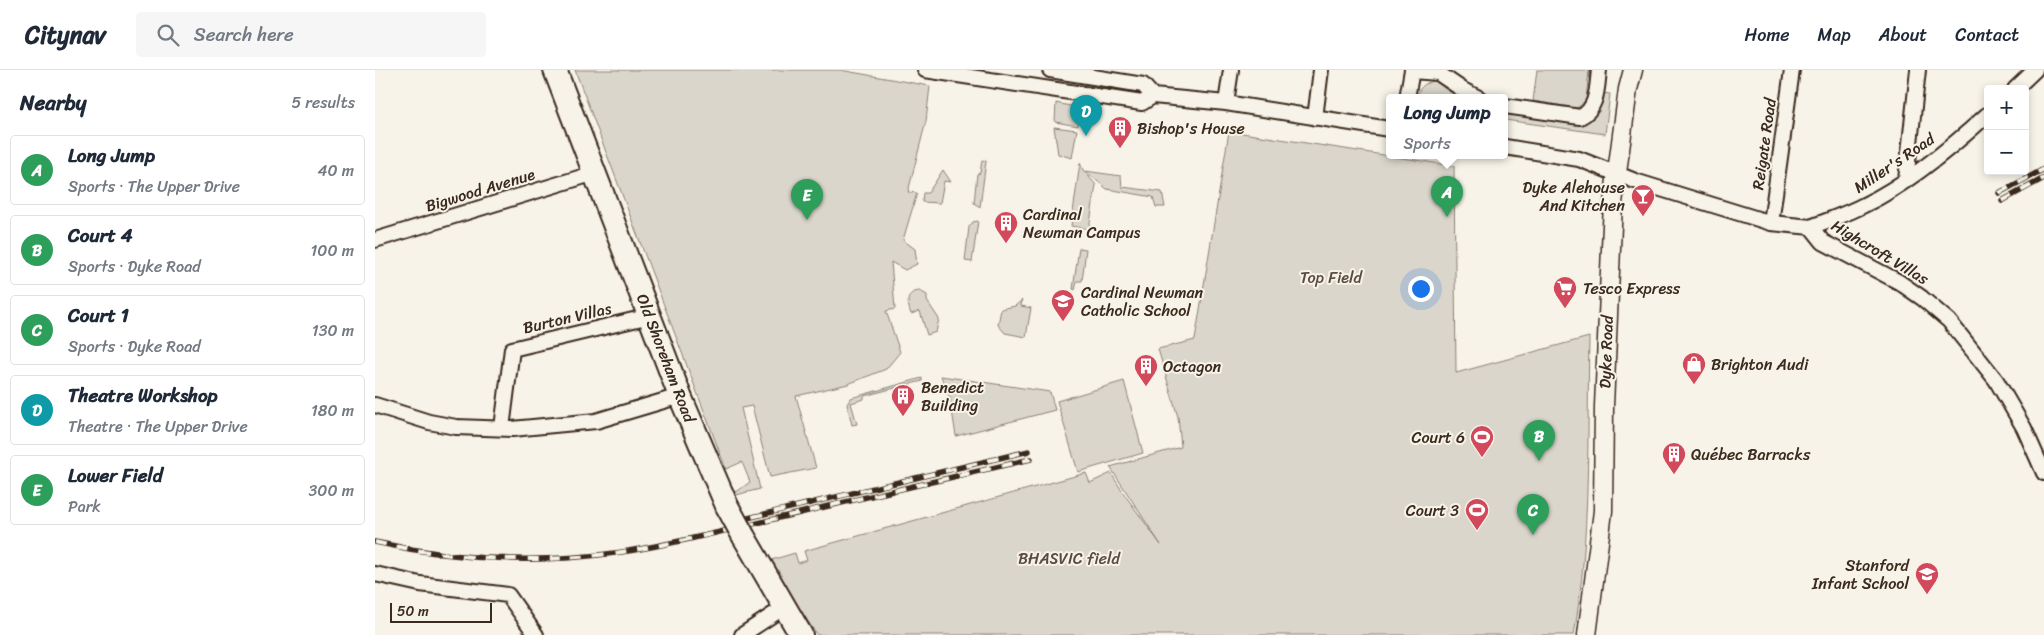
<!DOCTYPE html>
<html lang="en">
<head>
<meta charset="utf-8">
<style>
	body { margin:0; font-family:Sriracha,sans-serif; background:#f6f6f7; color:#1f2937 }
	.controls { position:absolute; right:15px; top:15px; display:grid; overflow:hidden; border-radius:5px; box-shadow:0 2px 8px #0003 }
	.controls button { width:45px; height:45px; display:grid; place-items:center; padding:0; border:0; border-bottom:1px solid #e0e1e3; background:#fff; color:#1f2937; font:25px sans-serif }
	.scale { position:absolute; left:15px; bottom:12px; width:102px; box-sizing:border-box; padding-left:5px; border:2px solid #3b2a1e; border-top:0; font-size:14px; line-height:18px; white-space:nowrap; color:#3b2a1e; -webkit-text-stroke:4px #f7f3e8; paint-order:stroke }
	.you { position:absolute; left:1045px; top:218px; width:18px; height:18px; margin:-12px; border:4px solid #fff; border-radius:50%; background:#1a73e8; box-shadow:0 0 0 8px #1a73e833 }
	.badge { display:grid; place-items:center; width:32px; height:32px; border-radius:50%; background:#d1495b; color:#fff; font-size:16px; font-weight:700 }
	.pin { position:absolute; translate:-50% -41px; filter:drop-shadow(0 1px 2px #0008) }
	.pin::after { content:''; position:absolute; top:26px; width:18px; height:15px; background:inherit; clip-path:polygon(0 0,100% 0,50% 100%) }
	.popup { position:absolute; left:1011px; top:24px; width:122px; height:65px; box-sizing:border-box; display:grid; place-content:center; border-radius:5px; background:#fff; filter:drop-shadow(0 1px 4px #0005); font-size:16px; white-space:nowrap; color:#747a83 }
	.popup b { font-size:19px; color:#1f2937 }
	.popup::after { content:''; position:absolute; left:50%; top:100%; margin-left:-10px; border:10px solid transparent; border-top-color:#fff }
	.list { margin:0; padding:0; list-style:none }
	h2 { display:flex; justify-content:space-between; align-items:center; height:65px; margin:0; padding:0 20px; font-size:21px }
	h2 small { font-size:16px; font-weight:400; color:#747a83 }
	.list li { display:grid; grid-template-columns:32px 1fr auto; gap:15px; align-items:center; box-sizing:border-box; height:70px; margin:0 10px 10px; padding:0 10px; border:1px solid #e0e1e3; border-radius:5px }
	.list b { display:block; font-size:19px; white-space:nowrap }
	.list p { margin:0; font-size:16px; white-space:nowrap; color:#747a83 }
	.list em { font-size:16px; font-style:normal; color:#747a83 }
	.icon { flex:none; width:28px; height:28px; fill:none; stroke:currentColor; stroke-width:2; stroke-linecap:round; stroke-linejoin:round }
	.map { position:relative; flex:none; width:1669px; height:565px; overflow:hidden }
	header { display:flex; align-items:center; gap:30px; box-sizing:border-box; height:70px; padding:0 25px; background:#fff; border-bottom:1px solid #e0e1e3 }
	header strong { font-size:24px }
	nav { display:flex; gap:28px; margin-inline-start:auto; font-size:18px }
	.search { width:350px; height:45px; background:#f6f6f7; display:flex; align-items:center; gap:12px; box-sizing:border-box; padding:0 18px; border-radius:5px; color:#747a83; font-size:19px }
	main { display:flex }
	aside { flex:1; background:#fff }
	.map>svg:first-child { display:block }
	.green { fill:#dbd6cb; stroke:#8b8074 }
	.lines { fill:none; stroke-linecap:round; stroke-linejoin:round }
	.minor-casing { stroke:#3b2a1e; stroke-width:18 }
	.tertiary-casing { stroke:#3b2a1e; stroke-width:21 }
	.primary-casing { stroke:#3b2a1e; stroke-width:26 }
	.minor { stroke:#f7f3e8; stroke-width:14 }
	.tertiary { stroke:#f7f3e8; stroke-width:18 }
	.primary { stroke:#f7f3e8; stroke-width:22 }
	.rail-casing { stroke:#3b2a1e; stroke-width:5.5 }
	.rail { stroke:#f7f3e8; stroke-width:4; stroke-dasharray:11; stroke-linecap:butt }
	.primary-bridge-casing { stroke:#3b2a1e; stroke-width:26; stroke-linecap:butt }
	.primary-bridge { stroke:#f7f3e8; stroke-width:22 }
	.labels { text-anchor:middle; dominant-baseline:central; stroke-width:4; stroke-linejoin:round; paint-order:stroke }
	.poi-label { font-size:16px; fill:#3b2a1e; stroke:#f7f3e8; text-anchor:start }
	.street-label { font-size:16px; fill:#3b2a1e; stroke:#f7f3e8 }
	.park-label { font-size:16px; fill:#5b4c41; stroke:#f7f3e8 }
</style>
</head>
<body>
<header>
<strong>Citynav</strong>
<div class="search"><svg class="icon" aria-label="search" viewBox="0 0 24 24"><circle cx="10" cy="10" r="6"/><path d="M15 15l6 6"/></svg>Search here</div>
<nav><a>Home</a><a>Map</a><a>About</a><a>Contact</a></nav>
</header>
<main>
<aside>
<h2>Nearby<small>5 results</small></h2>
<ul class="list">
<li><span class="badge" style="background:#2e9e5b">A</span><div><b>Long Jump</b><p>Sports · The Upper Drive</p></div><em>40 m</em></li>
<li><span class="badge" style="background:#2e9e5b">B</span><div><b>Court 4</b><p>Sports · Dyke Road</p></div><em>100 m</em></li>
<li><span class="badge" style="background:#2e9e5b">C</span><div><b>Court 1</b><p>Sports · Dyke Road</p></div><em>130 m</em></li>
<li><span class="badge" style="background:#0f9aa8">D</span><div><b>Theatre Workshop</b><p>Theatre · The Upper Drive</p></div><em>180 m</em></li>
<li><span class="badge" style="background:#2e9e5b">E</span><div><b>Lower Field</b><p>Park</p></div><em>300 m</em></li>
</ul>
</aside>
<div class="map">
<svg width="1669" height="565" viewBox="0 0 1669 565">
	<rect width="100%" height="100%" fill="#f7f3e8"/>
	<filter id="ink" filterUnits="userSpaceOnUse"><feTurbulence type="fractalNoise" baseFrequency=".02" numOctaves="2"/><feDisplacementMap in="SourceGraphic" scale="10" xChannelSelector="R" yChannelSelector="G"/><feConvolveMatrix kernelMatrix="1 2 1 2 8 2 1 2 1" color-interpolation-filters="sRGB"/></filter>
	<g filter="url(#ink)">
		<path class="green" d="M200 0H465L555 16 551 51 533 122 542 123 528 170 540 179 542 194 530 200 516 192 520 239 511 241 525 282 511 299 473 314 421 326 441 398 395 407 377 336 366 338 385 419 361 425 360 423 375 412 367 392 351 399Z
			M1162 0H1214L1211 29 1205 36 1201 38 1158 31Z
			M1059 11 1064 12 1084 28H1042C1043 18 1049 13 1059 11Z
			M1227 23 1235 24 1230 64 1130 50V43L1203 53Z
			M681 33 705 38 703 56 680 52Z
			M679 57 702 60 697 88 683 84Z
			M854 61 1079 96 1081 303 1214 267C1212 366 1216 467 1199 565H442L393 491 420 483 423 493 432 490 429 481 711 403 715 413 736 403 747 421 786 475 735 397 806 377 803 347 783 279 820 270Z
			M607 90 611 91 605 137 599 133 602 104 605 103Z
			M705 93 708 100 721 115 714 159 696 156Z
			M568 100 576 112 569 111 565 133 547 132 548 123H553Z
			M710 101 746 106 747 117 787 122 790 137H781L778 127 732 119Z
			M603 151 597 192 590 191 594 157 598 152Z
			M704 178 711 179 707 211H702L700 220 698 219Z
			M545 221 552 225V231L564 249 561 262 552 265 545 241 536 244C532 233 530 222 545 221Z
			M647 230 646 236 656 238 651 267 630 263 623 255 626 239 640 236Z
			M566 306 675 322 680 340 581 366 575 328Z
			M547 308V311L489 326V329L476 333 482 354 477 355 472 334 476 328Z
			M749 311 768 383 703 402 682 331Z"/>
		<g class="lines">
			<g class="minor-casing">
				<path id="minor" d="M550 0 767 33 778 26 851 33 1014 59
					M675 0 768 15 778 26
					M1037 1 1063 3 1088 20 1104 28
					M1640 19 1660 0
					M1032 28 1037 0
					M851 33 856 0
					M1130 36 1205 47C1223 39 1222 16 1224 0
					M940 48 946 0
					M1130 77 1204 89 1260 111 1396 153 1436 157 1448 172 1524 212 1547 228 1574 251 1621 310 1649 358 1669 403
					M1531 110 1543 0
					M1396 153 1417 0
					M1436 157C1453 150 1472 144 1489 135 1531 115 1578 76 1613 44
					M0 170 220 103
					M0 335 54 352 81 357 137 359 221 351 305 326
					M127 358 137 279 275 246
					M0 504 45 514 133 525 161 565
					M367 565 408 538"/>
			</g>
			<g class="tertiary-casing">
				<path id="tertiary" d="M1212 565 1228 441 1229 336 1238 133 1253 19 1258 0"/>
			</g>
			<g class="primary-casing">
				<path id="primary" d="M180 0 305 326 352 436
					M369 467 426 565"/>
			</g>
			<use href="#minor" class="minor"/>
			<use href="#tertiary" class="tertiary"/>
			<use href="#primary" class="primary"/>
			<g class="rail-casing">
				<path id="rail" d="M1624 123 1669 99
					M1627 131 1669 108
					M356 452 654 381
					M0 472C79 490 160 494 240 483 302 474 363 457 425 443 502 424 579 407 656 389"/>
			</g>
			<use href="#rail" class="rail"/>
			<g class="primary-bridge-casing">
				<path id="primary-bridge" d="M352 436 369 467"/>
			</g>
			<use href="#primary-bridge" class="primary-bridge"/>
		</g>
	</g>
	<defs>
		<g id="building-pin" transform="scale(1.25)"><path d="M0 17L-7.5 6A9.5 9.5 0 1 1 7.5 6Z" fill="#d1495b" stroke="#f7f3e8"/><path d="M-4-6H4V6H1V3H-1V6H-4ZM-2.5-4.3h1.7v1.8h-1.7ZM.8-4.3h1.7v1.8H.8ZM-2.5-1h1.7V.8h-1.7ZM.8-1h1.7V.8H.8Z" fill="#fff"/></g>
		<g id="bar-pin" transform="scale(1.25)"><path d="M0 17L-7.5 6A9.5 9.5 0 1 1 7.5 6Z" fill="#d1495b" stroke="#f7f3e8"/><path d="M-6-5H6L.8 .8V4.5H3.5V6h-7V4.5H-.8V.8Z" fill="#fff"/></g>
		<g id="supermarket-pin" transform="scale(1.25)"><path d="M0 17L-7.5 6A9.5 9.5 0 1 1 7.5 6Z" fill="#d1495b" stroke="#f7f3e8"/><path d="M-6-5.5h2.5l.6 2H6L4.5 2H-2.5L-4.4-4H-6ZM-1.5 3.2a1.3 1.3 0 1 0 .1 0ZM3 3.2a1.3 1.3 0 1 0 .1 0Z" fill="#fff"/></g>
		<g id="school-pin" transform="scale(1.25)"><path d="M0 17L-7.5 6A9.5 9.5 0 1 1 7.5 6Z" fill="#d1495b" stroke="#f7f3e8"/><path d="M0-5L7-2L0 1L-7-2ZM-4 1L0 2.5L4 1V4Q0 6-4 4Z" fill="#fff"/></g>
		<g id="shop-pin" transform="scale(1.25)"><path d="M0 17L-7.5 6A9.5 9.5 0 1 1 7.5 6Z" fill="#d1495b" stroke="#f7f3e8"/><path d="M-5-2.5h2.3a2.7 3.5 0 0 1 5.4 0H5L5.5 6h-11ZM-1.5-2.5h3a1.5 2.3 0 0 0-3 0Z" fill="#fff"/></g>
		<g id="stadium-pin" transform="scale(1.25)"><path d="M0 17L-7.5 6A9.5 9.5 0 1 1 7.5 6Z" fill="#d1495b" stroke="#f7f3e8"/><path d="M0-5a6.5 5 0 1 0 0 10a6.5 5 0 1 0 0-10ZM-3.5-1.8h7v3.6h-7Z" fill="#fff"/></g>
	</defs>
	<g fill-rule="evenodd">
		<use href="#building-pin" x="745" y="58"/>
		<use href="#bar-pin" x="1268" y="126"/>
		<use href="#building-pin" x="631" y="153"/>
		<use href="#supermarket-pin" x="1190" y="218"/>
		<use href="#school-pin" x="688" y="231"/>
		<use href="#shop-pin" x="1319" y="294"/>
		<use href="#building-pin" x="771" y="296"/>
		<use href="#building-pin" x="528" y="326"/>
		<use href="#stadium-pin" x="1107" y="367"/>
		<use href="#building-pin" x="1299" y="384"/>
		<use href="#stadium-pin" x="1102" y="440"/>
		<use href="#school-pin" x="1552" y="504"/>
	</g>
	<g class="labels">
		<g class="poi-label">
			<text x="762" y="58">Bishop's House</text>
			<text x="1250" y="117" text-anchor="end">Dyke Alehouse<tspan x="1250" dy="18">And Kitchen</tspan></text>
			<text x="648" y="144">Cardinal<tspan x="648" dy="18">Newman Campus</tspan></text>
			<text x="1208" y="218">Tesco Express</text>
			<text x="706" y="222">Cardinal Newman<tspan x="706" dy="18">Catholic School</tspan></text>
			<text x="1336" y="294">Brighton Audi</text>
			<text x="788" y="296">Octagon</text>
			<text x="546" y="317">Benedict<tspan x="546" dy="18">Building</tspan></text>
			<text x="1090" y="367" text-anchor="end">Court 6</text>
			<text x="1316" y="384">Québec Barracks</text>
			<text x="1084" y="440" text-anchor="end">Court 3</text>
			<text x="1534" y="495" text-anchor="end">Stanford<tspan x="1534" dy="18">Infant School</tspan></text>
		</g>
		<g class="street-label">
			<text transform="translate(1389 74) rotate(-82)">Reigate Road</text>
			<text transform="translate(1519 93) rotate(-34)">Miller's Road</text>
			<text transform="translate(105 120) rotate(-17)">Bigwood Avenue</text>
			<text transform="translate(1505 182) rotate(31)">Highcroft Villas</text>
			<text transform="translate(192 248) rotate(-13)">Burton Villas</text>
			<text transform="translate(1231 282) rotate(-88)">Dyke Road</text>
			<text transform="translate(291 288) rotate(69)">Old Shoreham Road</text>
		</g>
		<g class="park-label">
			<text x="956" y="207">Top Field</text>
			<text x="694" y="488">BHASVIC field</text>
		</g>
	</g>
</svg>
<div class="controls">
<button>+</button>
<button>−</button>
</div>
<div class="scale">50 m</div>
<div class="you"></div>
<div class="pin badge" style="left:1072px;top:147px;background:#2e9e5b">A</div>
<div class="popup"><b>Long Jump</b>Sports</div>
<div class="pin badge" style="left:1164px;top:391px;background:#2e9e5b">B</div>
<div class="pin badge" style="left:1158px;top:465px;background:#2e9e5b">C</div>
<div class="pin badge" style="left:711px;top:66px;background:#0f9aa8">D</div>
<div class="pin badge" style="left:432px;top:150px;background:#2e9e5b">E</div>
</div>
</main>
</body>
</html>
